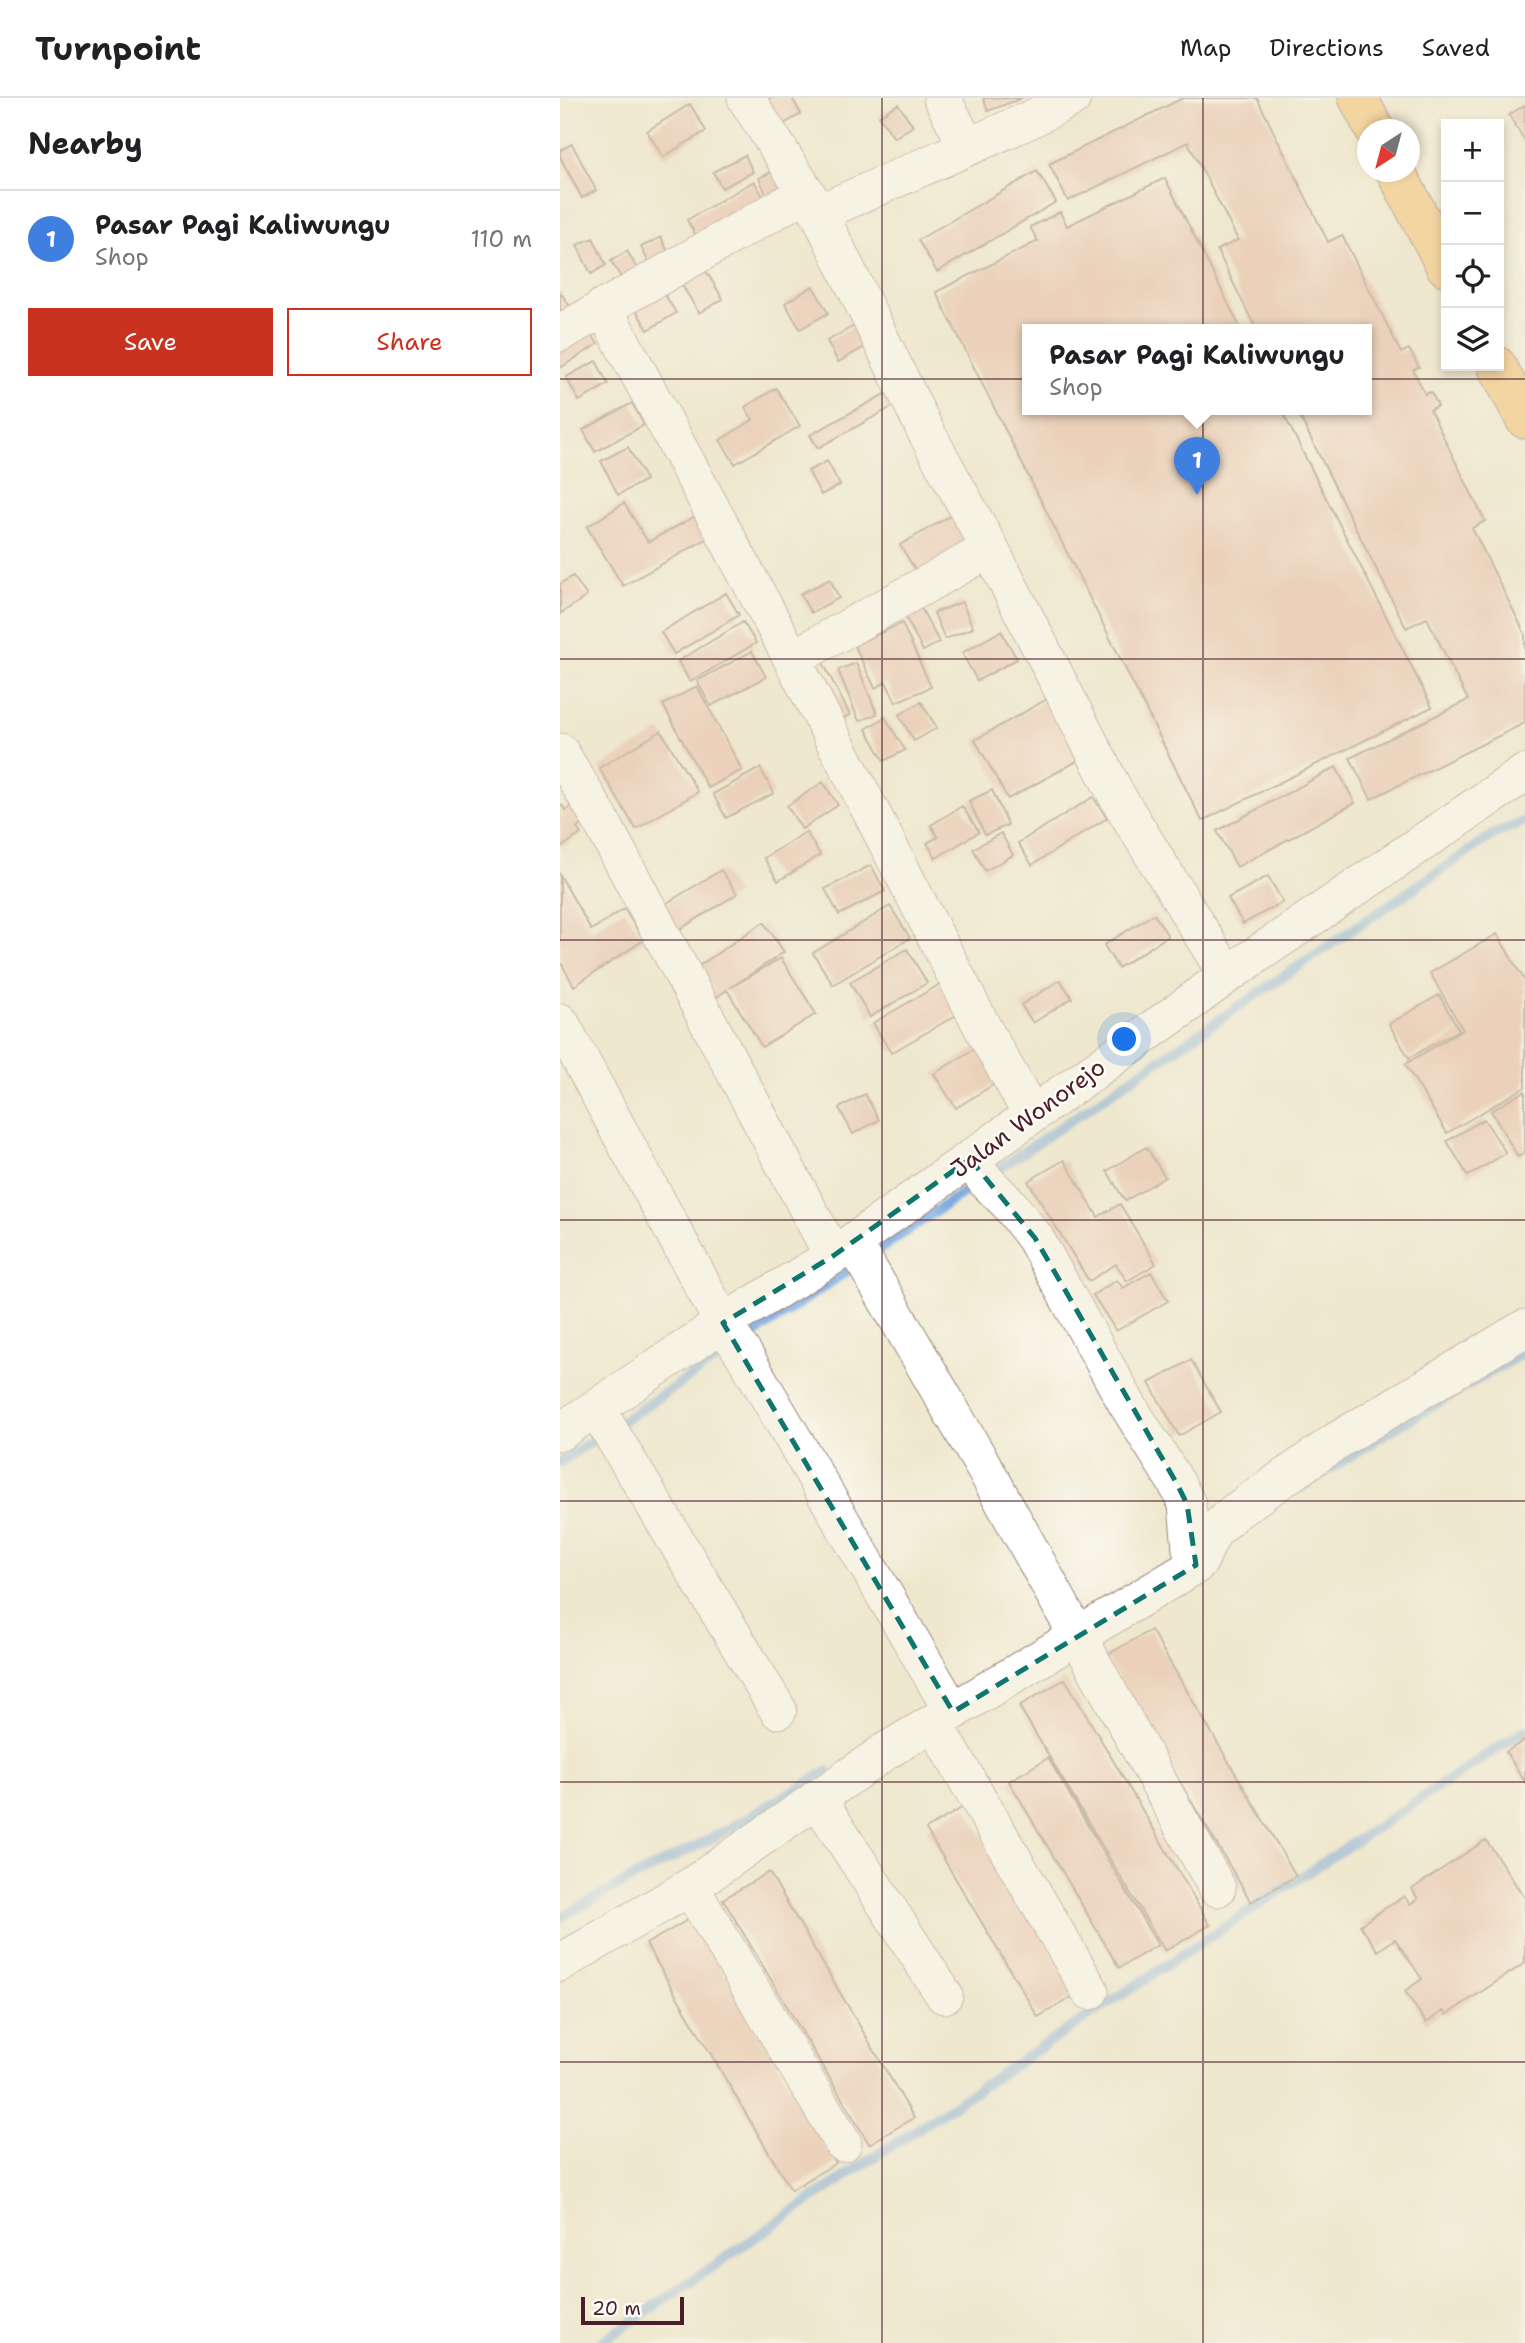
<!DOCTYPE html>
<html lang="en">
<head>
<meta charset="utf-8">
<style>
	body { margin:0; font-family:"Shantell Sans",sans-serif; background:#f6f6f6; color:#202124 }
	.controls { position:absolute; right:21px; top:21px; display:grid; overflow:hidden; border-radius:0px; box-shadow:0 4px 10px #0003 }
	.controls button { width:63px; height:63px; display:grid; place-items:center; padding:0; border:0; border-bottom:2px solid #e0e0e0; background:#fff; color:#202124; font:35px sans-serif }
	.compass { position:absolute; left:797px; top:21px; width:63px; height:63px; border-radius:50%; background:#fff; box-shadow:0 4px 10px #0003; rotate:216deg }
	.scale { position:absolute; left:21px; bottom:18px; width:103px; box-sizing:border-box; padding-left:7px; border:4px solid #4a1f2b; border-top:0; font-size:19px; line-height:24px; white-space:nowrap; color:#4a1f2b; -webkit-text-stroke:5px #fdfcf7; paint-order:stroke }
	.you { position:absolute; left:565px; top:942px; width:24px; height:24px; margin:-18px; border:5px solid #fff; border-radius:50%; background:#1a73e8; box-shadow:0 0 0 10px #1a73e833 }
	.badge { display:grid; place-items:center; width:46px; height:46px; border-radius:50%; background:#c8321e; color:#fff; font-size:23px; font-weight:700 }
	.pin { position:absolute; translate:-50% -58px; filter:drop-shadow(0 2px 4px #0008) }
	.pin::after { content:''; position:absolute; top:37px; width:24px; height:21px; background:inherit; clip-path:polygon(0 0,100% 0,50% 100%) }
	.popup { position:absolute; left:462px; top:226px; width:350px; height:91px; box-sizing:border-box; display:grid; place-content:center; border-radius:0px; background:#fff; filter:drop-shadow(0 2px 5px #0005); font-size:23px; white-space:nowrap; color:#757577 }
	.popup b { font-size:26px; color:#202124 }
	.popup::after { content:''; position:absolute; left:50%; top:100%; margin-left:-14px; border:14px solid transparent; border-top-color:#fff }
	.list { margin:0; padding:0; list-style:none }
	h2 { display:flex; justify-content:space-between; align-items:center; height:91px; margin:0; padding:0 28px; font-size:30px }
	h2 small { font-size:23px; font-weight:400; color:#757577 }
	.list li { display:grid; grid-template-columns:46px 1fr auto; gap:21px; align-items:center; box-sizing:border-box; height:98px; padding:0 28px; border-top:2px solid #e0e0e0 }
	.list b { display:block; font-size:26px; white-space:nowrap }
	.list p { margin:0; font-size:23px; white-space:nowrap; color:#757577 }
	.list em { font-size:23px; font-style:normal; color:#757577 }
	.actions { display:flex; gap:14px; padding:21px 28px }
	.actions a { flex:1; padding:16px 0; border:2px solid #c8321e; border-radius:0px; text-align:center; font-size:24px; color:#c8321e }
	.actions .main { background:#c8321e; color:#fff }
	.icon { flex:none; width:38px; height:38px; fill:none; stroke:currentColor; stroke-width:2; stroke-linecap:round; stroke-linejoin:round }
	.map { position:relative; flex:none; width:965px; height:2245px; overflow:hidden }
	header { display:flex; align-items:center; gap:42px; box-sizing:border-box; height:98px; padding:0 35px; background:#fff; border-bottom:2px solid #e0e0e0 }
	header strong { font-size:33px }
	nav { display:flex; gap:38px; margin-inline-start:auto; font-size:24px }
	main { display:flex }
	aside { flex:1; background:#fff }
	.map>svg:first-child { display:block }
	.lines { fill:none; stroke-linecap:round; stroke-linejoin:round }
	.stream { stroke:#73a6de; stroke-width:10 }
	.building { fill:#e7b7a3 }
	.minor-casing { stroke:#9c847c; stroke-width:39 }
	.major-casing { stroke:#9c847c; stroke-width:41 }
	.minor { stroke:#fff; stroke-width:37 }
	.major { stroke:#f8bf6c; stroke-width:38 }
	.marked { fill:none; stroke:#0f766e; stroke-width:5; stroke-dasharray:14 9; stroke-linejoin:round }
	.grid { fill:none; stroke:#4a1f2b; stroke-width:2; stroke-opacity:0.55 }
	.labels { text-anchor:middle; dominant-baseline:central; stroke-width:5; stroke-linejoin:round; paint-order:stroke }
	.street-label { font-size:24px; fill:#4a1f2b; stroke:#fdfcf7 }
</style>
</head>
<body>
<header>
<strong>Turnpoint</strong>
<nav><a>Map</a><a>Directions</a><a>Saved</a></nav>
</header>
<main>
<aside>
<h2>Nearby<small></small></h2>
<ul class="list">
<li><span class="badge" style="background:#3f7fe0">1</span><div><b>Pasar Pagi Kaliwungu</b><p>Shop</p></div><em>110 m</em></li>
</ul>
<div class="actions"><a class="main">Save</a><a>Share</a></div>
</aside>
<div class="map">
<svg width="965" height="2245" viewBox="0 0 965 2245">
	<rect width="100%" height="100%" fill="#fdfcf7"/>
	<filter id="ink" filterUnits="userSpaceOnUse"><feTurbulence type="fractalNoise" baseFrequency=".0143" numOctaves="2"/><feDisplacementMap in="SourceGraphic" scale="14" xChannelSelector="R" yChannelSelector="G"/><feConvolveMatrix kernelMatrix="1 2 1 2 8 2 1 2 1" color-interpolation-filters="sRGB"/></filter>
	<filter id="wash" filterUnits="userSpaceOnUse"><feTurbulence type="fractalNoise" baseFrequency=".00686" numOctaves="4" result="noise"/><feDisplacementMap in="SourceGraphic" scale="28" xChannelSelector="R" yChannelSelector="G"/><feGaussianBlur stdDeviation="1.57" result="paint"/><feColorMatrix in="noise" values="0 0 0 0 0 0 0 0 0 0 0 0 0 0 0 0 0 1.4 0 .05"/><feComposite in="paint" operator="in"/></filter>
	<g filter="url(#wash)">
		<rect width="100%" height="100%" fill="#efe8ce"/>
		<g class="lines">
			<path class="stream" d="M0 1364 169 1253 934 736 965 723
				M740 1390 835 1330 965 1254
				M0 1820 65 1784 158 1737 267 1673
				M40 2245 305 2065 965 1632"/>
		</g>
		<g id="blocks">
			<path class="building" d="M207 0H232L241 16 222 27Z
				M423 0H462L428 13Z
				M623 0H697L768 144 782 137 841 255 849 251 859 269 853 272 865 296 871 294 878 308 870 312 925 423 912 430 965 536V625L811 701 790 660 908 602 867 520 846 530 736 311H807V231H696L657 152 678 142 628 44 508 103 489 66Z
				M130 6 146 33 103 59 87 33Z
				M338 6 353 28 334 40 319 18Z
				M965 7V43L949 17Z
				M12 46 36 92 22 100 0 59V52Z
				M185 57 193 74 162 90 153 74Z
				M223 68 236 94 211 107 199 80Z
				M477 73 496 104 377 174 358 142Z
				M605 80 681 231H467V311H721L872 609 642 723 376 194 478 143 470 129 500 114 507 128Z
				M194 83 209 108 142 148 127 122Z
				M101 139 112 163 93 173 81 149Z
				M33 140 46 167 31 176 17 147Z
				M67 153 82 179 66 188 51 163Z
				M141 165 163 201 139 215 117 179Z
				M253 188 268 215 240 231 225 205Z
				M102 192 116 215 88 232 74 209Z
				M0 194 17 219 0 230Z
				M303 223 315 243 278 264 267 243Z
				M25 227 38 246 0 270V242Z
				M36 263 48 286 19 303 6 279Z
				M339 288 346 301 258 350 250 337Z
				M216 290 240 328 175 366 160 342 193 322 185 309Z
				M72 305 84 327 35 354 23 332Z
				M68 349 86 382 58 397 41 363Z
				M267 363 280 387 261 397 248 373Z
				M64 405 88 444 143 414 155 436 63 488 27 429Z
				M400 412 418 443 359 478 340 447Z
				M13 478 27 498 0 516V486Z
				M270 481 279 500 251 515 240 496Z
				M166 495 179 517 114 556 101 534Z
				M402 504 413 530 385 541 374 515Z
				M361 510 379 544 363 553 345 518Z
				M183 524 196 545 130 584 118 563Z
				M342 525 371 589 336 604 326 584 315 590 294 547Z
				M441 533 457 561 417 583 402 555Z
				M192 553 206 579 151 608 137 583Z
				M260 559 290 617 275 625 245 566Z
				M296 565 317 616 299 623 278 572Z
				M137 588 182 672 148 690 103 607Z
				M496 596 530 656 448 701 415 642Z
				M361 604 377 630 354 643 339 617Z
				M325 619 345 652 324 663 306 631Z
				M101 633 138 694 76 731 39 670Z
				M776 669 795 705 677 769 657 733Z
				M200 670 214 695 166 720 153 696Z
				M263 684 278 707 242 731 227 708Z
				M432 692 448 727 425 737 409 703Z
				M533 699 547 720 472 767 458 745Z
				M17 704 28 722 17 730 21 736 0 750V709L2 707 5 712Z
				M402 708 419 734 376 760 367 745 378 739 371 727Z
				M246 734 260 757 218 783 204 760Z
				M441 735 453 757 425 773 413 751Z
				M311 767 325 793 279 817 265 791Z
				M161 772 177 796 117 833 102 808Z
				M0 777 31 832 64 811 84 842 14 888 0 863Z
				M708 778 723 804 683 826 668 800Z
				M330 808 350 840 273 887 253 855Z
				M594 816 608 838 558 870 544 847Z
				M204 824 224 854 170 890 221 860 256 916 202 949 167 892 151 903 131 873Z
				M937 836 965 883V989L887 1035 845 966 903 932 870 875Z
				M347 851 367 885 310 919 290 884Z
				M500 882 512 900 473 925 461 907Z
				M382 885 400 915 331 955 313 925Z
				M879 897 899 932 849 960 829 926Z
				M417 949 439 983 396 1010 374 976Z
				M965 993V1055L958 1059 931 1013Z
				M305 996 319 1022 293 1036 279 1010Z
				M924 1021 946 1055 908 1078 887 1043Z
				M586 1049 605 1079 565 1103 547 1073Z
				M504 1062 538 1119 560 1106 596 1166 567 1183 556 1166 529 1183 468 1083Z
				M591 1174 608 1203 556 1233 533 1197 557 1182 563 1190Z
				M631 1262 661 1314 619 1338 589 1285Z
				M591 1532 736 1778 691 1804 545 1558Z
				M505 1581 650 1827 605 1853 459 1608Z
				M965 1642V1684L946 1654Z
				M488 1660 598 1847 559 1870 449 1683Z
				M405 1708 517 1896 478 1919 366 1731Z
				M926 1742 965 1800V1865L886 1917 883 1913 866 1925 845 1893 862 1881 835 1841 818 1853 800 1827 844 1798 850 1806 858 1801 852 1791Z
				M209 1774 354 2020 309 2046 163 1801Z
				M131 1820 276 2065 231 2092 86 1846Z"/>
		</g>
	</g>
	<g filter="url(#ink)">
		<use href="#blocks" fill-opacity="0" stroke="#9c847c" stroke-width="2"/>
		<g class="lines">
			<g class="minor-casing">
				<path id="minor" d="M186 0 259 115 366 334 430 451 557 698 667 877
					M382 0 407 48
					M259 115 469 22 512 0
					M43 209 232 561 426 936 472 1017
					M0 235 246 95
					M232 561 430 451
					M0 654 39 719 273 1158
					M0 924 163 1225 186 1260 393 1614
					M410 1061 426 1083 449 1106 475 1140 567 1306 617 1386 627 1406 631 1451 636 1467
					M293 1144 433 1385 657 1790
					M36 1310 218 1612
					M0 1334 163 1225 273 1158 624 909 667 877 965 675
					M374 1625 530 1893
					M257 1700 384 1897
					M130 1789 283 2045
					M0 1865 130 1789 326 1653 636 1467 639 1464 653 1434 672 1416 778 1342 965 1230"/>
			</g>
			<g class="major-casing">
				<path id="major" d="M798 0 815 32
					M836 74 886 169
					M937 268 965 321"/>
			</g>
			<use href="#minor" class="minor"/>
			<use href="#major" class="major"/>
		</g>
	</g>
	<path d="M0 0H965V2245H0ZM410 1061 475 1140 617 1386 627 1406 636 1467 393 1614 163 1225 273 1158Z" fill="#efe8ce" fill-opacity=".55" fill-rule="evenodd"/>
	<path class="marked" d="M410 1061 475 1140 617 1386 627 1406 636 1467 393 1614 163 1225 273 1158Z"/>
	<path class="grid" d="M322 0V2245M643 0V2245M0 281H965M0 561H965M0 842H965M0 1122H965M0 1403H965M0 1684H965M0 1964H965"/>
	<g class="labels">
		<g class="street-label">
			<text transform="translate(468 1020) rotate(-36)">Jalan Wonorejo</text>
		</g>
	</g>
</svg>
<div class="controls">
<button>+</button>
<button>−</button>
<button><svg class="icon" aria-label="locate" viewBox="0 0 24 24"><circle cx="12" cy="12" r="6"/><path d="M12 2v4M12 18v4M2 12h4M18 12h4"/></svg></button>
<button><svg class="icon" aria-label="layers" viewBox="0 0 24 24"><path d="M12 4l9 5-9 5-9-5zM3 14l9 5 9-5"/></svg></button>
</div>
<svg class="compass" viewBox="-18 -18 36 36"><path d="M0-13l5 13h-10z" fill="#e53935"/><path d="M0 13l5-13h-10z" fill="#757577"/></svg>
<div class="scale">20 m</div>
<div class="you"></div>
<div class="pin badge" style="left:637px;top:397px;background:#3f7fe0">1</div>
<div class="popup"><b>Pasar Pagi Kaliwungu</b>Shop</div>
</div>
</main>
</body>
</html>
